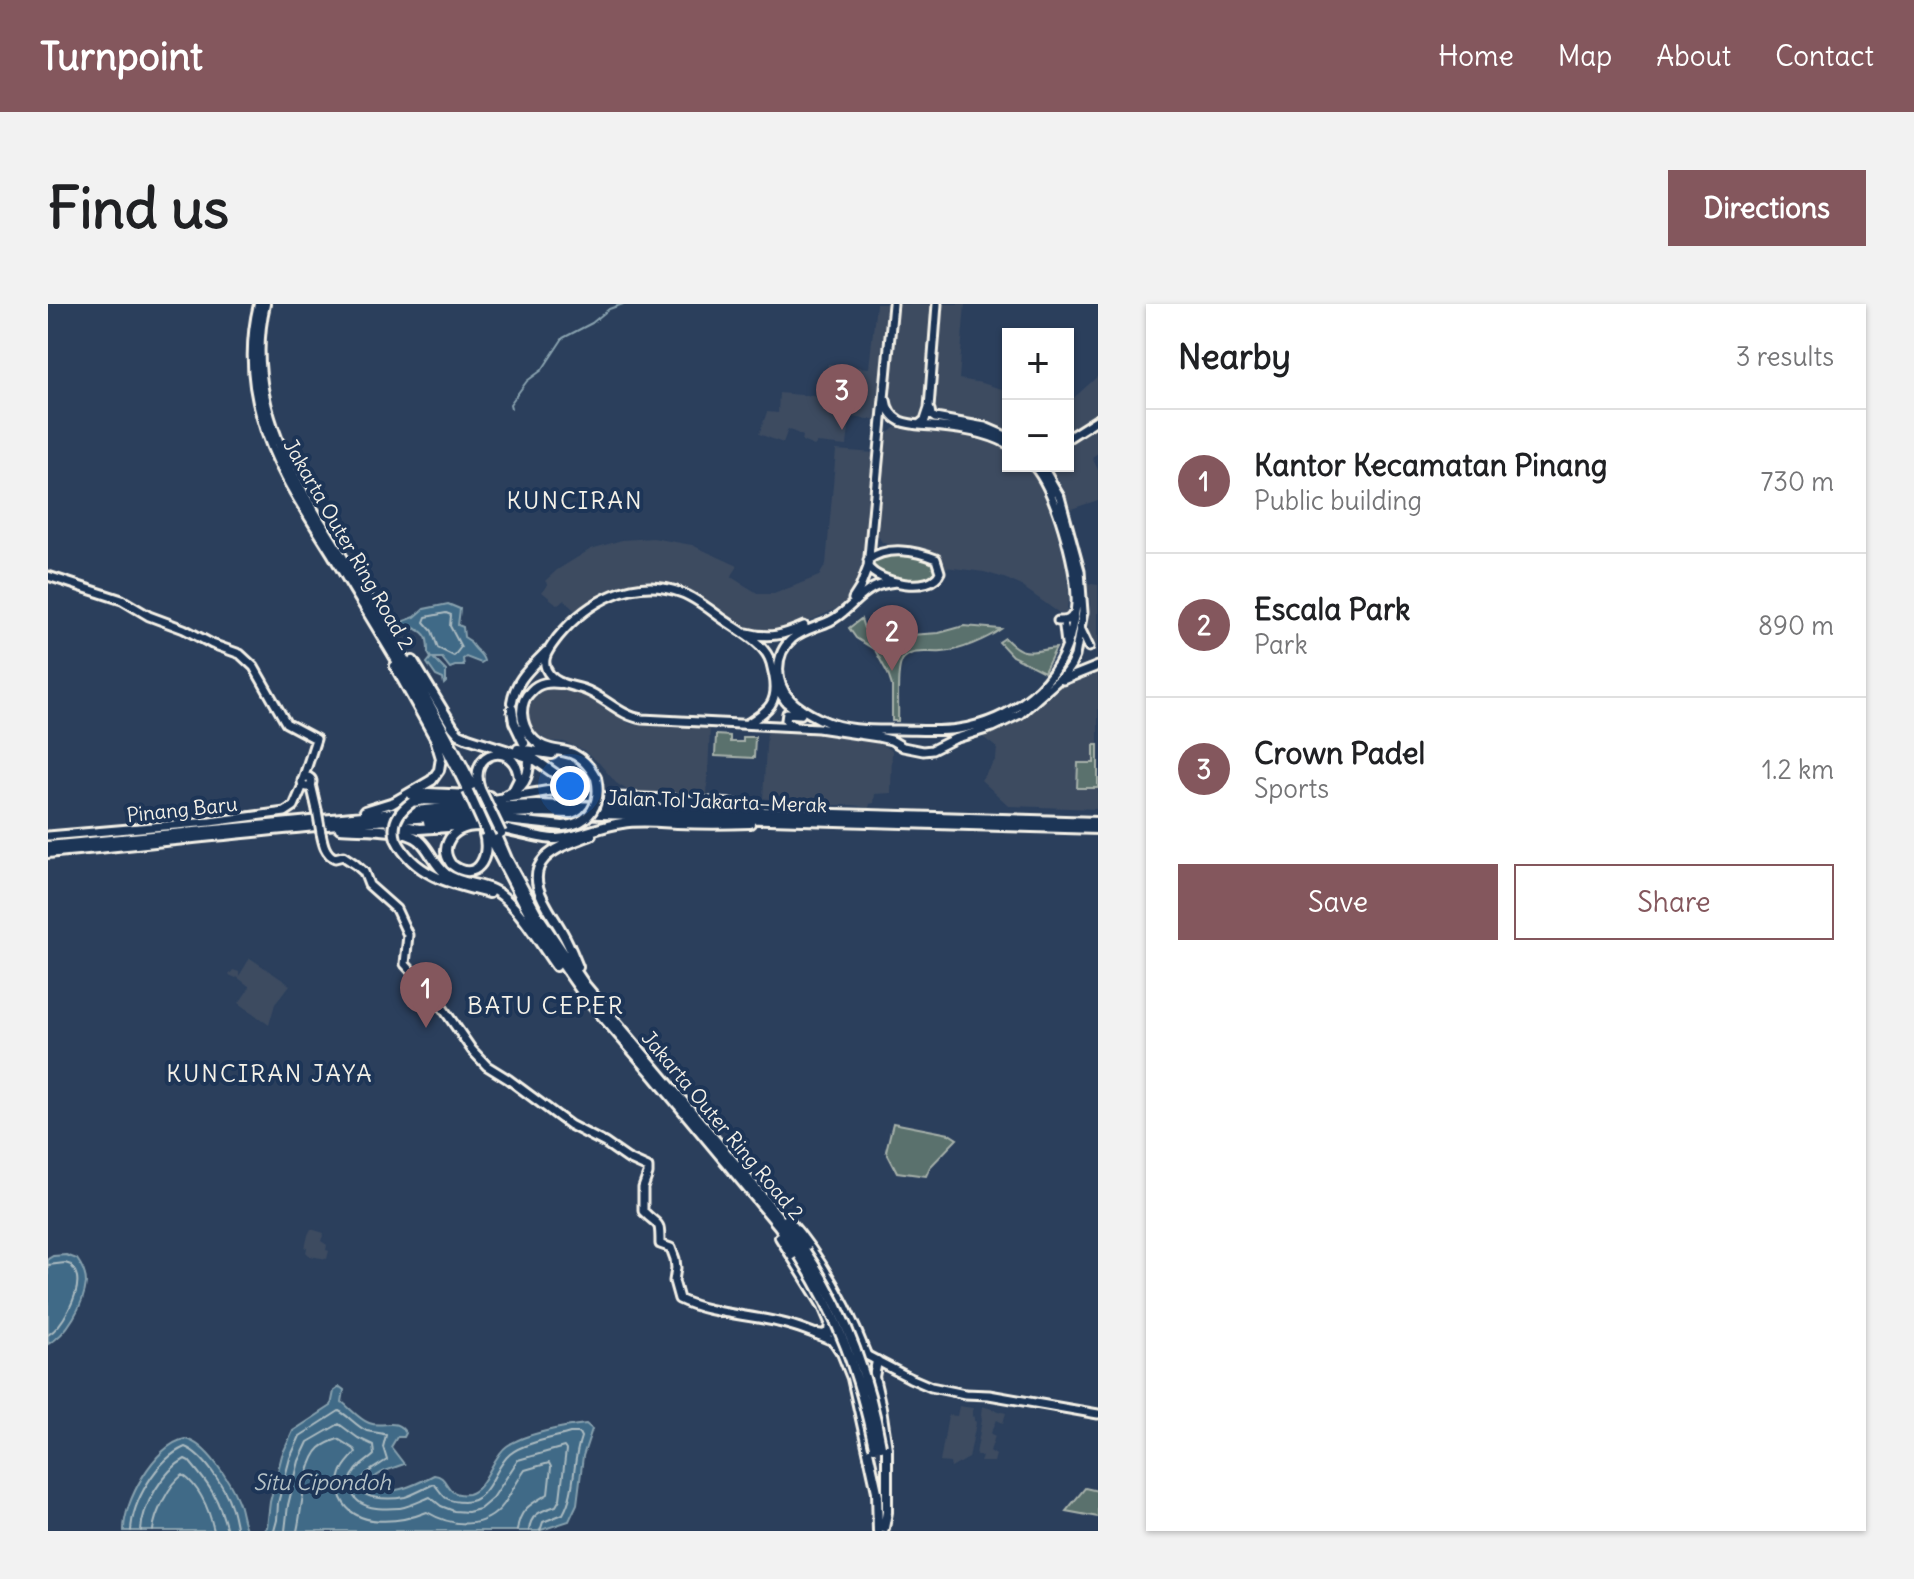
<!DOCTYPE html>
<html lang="en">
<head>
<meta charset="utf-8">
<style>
	body { margin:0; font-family:Delius,sans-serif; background:#f2f2f2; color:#202124 }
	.controls { position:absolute; right:24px; top:24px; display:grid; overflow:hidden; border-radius:0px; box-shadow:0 2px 6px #0004 }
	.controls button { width:72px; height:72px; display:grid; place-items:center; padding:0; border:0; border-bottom:2px solid #e0e0e0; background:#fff; color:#202124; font:40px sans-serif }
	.you { position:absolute; left:522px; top:482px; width:28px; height:28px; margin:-20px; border:6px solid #fff; border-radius:50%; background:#1a73e8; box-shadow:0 0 0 12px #1a73e833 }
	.badge { display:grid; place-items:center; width:52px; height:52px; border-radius:50%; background:#84575d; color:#fff; font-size:26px; font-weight:700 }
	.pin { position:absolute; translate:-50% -66px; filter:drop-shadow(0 2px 4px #0008) }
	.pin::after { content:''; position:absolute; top:42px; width:28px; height:24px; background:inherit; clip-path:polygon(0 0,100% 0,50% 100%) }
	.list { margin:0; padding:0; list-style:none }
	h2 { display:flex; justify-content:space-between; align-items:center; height:104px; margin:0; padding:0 32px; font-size:34px }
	h2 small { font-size:26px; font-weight:400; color:#757577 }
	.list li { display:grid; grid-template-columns:52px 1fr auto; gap:24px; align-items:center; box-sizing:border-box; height:144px; padding:0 32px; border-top:2px solid #e0e0e0 }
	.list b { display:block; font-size:30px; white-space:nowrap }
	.list p { margin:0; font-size:26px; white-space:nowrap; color:#757577 }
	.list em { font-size:26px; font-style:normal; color:#757577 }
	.actions { display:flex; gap:16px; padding:24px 32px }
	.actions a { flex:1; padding:18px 0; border:2px solid #84575d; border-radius:0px; text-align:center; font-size:28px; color:#84575d }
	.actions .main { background:#84575d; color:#fff }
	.map { position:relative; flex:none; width:1050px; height:1227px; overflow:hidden; border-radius:0px }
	header { display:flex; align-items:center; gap:48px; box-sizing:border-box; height:112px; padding:0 40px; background:#84575d; color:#fff }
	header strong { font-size:38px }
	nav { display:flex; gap:44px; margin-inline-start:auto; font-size:28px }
	.intro { display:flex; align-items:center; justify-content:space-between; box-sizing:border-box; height:192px; padding:0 48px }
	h1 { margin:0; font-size:56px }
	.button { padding:20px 36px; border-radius:0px; background:#84575d; color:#fff; font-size:28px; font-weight:700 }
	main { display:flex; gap:48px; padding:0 48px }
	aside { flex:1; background:#fff; border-radius:0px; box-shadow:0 2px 6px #0004 }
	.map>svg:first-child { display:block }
	.built { fill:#3c4b61 }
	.green { fill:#5a716d; stroke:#a7b1aa; stroke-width:2 }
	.water { fill:#406b87; stroke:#88a1ae; stroke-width:2 }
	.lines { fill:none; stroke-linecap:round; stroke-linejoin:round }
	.shore { stroke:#acbbc1; stroke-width:2 }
	.stream { stroke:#88a1ae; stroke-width:2 }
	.major-casing { stroke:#f4f1e8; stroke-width:13 }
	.highway-casing { stroke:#f4f1e8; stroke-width:14 }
	.major { stroke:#1d3557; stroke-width:7 }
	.highway { stroke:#1d3557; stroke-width:8 }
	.major-bridge-casing { stroke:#f4f1e8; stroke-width:13; stroke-linecap:butt }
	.highway-bridge-casing { stroke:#f4f1e8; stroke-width:14; stroke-linecap:butt }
	.major-bridge { stroke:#1d3557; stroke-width:7 }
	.highway-bridge { stroke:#1d3557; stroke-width:8 }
	.labels { text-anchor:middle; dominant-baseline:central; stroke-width:8; stroke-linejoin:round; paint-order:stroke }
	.street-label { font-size:20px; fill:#f4f1e8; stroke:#1d3557 }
	.water-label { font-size:22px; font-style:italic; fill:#b5c2c6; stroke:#1d3557 }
	.quarter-label { font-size:24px; letter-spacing:2px; fill:#f4f1e8; stroke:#1d3557 }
</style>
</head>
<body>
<header>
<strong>Turnpoint</strong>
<nav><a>Home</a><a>Map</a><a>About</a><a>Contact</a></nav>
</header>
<div class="intro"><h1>Find us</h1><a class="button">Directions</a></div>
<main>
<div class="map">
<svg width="1050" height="1227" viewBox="0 0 1050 1227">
	<rect width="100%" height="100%" fill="#2b3f5c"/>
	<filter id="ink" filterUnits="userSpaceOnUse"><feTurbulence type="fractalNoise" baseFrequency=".0125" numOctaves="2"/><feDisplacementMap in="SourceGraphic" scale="16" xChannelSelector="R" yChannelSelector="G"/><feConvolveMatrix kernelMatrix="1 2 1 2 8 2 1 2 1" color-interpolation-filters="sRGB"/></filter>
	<g filter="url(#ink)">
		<path class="built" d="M828 0H917L911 75 934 79 960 87V127L944 119 888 109 884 100H878L876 113 873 115 868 116 851 114 845 110 840 95 831 94 828 116 802 113 799 142 769 139 766 142 754 137 755 132 740 125 735 139 711 130 719 108 730 109 731 89 777 93 780 60 821 64Z
			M1050 72V149L1044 153 1050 166V196L1023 205 1016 186 1002 162H1020V99Z
			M854 122 908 129 930 134 952 141 960 147V162H980L996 186 1018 260 1021 294 1018 309 1015 310 1011 309 972 281 956 274 936 268 897 263 891 253 878 246 842 242 834 238 828 229 836 139 839 130 846 124Z
			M788 146 827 149 817 243 811 273 807 289 792 303 738 328 713 331 694 324 615 282H584L564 286 527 307 516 296 510 301 494 288 500 280 497 277 509 266 543 245 574 236 605 234 644 241 690 262 683 273 711 290H726L771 272 778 260Z
			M1039 279 1050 281V342L1040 334 1039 329 1042 297Z
			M1050 365V505L961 502 933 476 948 455 949 444 931 430 984 404 1009 382Z
			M503 382 518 384 555 399 582 420 662 424 659 494 595 491 582 488 568 479 551 459 535 446 516 438 500 437 487 428 479 417V396L494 384Z
			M719 426 772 429 799 435 832 440 844 446 843 489 827 490 826 499 822 500 821 504 805 501H751L715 494Z
			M202 654 242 681 227 700 221 721 191 699 202 683 189 673 188 674 181 671 185 666 191 668V672Z
			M263 925 276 929 273 937 279 941 278 946 281 947 279 955 262 952 258 948 259 944H257L260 931Z
			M911 1102 925 1104 924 1109 928 1119 921 1154 903 1164 902 1159 892 1158 900 1111 909 1112Z
			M934 1102 958 1109 955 1119 949 1116 943 1129 947 1132 942 1147 948 1151 946 1158H932L934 1153 928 1150 934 1116 933 1110Z"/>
		<path class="green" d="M831 251C851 250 870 250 887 261L888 271 878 277H859L831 270 824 263V259Z
			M813 315 816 324 862 331 891 329 916 322 953 325C939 335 911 347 894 348 883 349 871 346 862 350 858 352 854 354 853 359 848 370 851 403 850 417H844V382L840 370 827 346 808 334 801 324Z
			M957 334C976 354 983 347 1008 344L996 368 964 352 951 338Z
			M668 431 682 432V438H695V433H707L706 454 667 452Z
			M1046 441H1050V484H1029L1030 459H1046Z
			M845 819 901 830 909 835 882 863 878 872 849 868 838 847Z
			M1037 1184 1050 1187V1213L1018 1207Z"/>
		<path class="water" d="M400 300 412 305 410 321 415 323 416 333 422 337C425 346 434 348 436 357L433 359 418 353 415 355 416 362H407L402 364 394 354H385L398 367V378L396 380 395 375 388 372 379 359 383 354 380 349C380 336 380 329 366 324L357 326 355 321 356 317 367 313 376 305Z
			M18 951 29 955C34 962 38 970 38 979 36 1000 19 1031 0 1040V955L5 952Z
			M292 1083 296 1086 294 1098C303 1105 311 1115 321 1119 337 1125 346 1112 358 1129L356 1133H349L343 1143 356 1160C343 1165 327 1169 320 1181 339 1195 367 1181 386 1171 402 1172 396 1194 420 1190 438 1186 444 1152 459 1142 476 1130 517 1122 538 1120L544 1125 535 1152 529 1200 521 1217 490 1227H215L219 1223 222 1198 234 1151 245 1127 283 1102 286 1087Z
			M137 1135C158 1139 182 1177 190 1197 194 1207 194 1218 199 1227H76C75 1199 107 1140 137 1135Z"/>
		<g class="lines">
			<path class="shore" d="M398 309 403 311 402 322 413 343 406 352 390 344 384 327 376 318 378 313Z
				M0 961 17 959 23 961C26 966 28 967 29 973 32 990 14 1023 0 1031
				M83 1227C84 1198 109 1155 137 1143 155 1150 177 1183 183 1202 186 1210 187 1219 189 1227
				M93 1227C94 1202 115 1167 137 1155L141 1157C162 1182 171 1194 179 1227
				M105 1227C106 1211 122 1179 135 1171 153 1184 161 1205 166 1227
				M226 1227 229 1216 230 1199 242 1154 252 1132 291 1107C301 1112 308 1122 319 1127 326 1129 332 1128 338 1131L335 1143 339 1156C332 1161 318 1167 314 1175 302 1198 346 1195 357 1193 367 1190 377 1184 386 1180 390 1184 393 1190 398 1194 403 1197 411 1198 416 1198 443 1197 445 1164 462 1150 475 1139 506 1134 522 1129H531L533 1133C524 1158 528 1188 515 1210L495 1218 492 1227
				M237 1227 240 1201 251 1157 260 1138 291 1120 310 1134 325 1141 326 1151C320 1157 311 1161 307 1168 303 1173 301 1180 303 1186 309 1207 336 1205 352 1204 363 1202 372 1197 382 1193L393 1202 406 1207 420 1208 432 1205 445 1194 470 1156 516 1143 518 1146 512 1195 508 1202C493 1207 482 1210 481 1227
				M249 1227C254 1207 256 1158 272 1144 277 1140 284 1137 290 1135L306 1145 308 1148C303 1155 296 1160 293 1169 290 1177 290 1186 293 1194 307 1226 354 1218 379 1208 404 1223 437 1226 456 1200 463 1189 469 1177 477 1166L501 1159 503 1163 500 1190C483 1200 471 1205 469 1227"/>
			<path class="stream" d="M463 104 462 100 479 77 494 66 515 34 544 19 561 5 575 0"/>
			<g class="major-casing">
				<path id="major" d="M838 96C839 105 843 112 852 117 861 121 874 121 884 122 911 125 936 127 960 140
					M882 106 883 111 887 114 937 123 960 133
					M872 120 877 116 881 104 889 0
					M1020 134 1050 115
					M820 263C831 279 883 290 892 268L888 255C868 247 839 241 820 256
					M0 272 74 296 101 312 136 325 164 340 192 350 206 363 238 419 268 435 255 475
					M848 278C840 279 832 280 825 284 808 293 799 309 782 317 769 323 754 326 744 335 726 350 727 379 742 395 750 404 762 410 772 415 797 427 823 426 850 426 870 426 890 428 910 425 964 417 1014 379 1024 323 1026 313 1029 303 1028 293 1027 259 1008 188 986 162
					M805 295 812 284 820 263 845 0
					M1010 317C1018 317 1022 317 1026 309
					M1016 323 1018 340
					M1032 324 1041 343
					M699 329C721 335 736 331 756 322
					M1015 376 1050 362
					M728 383 738 398 753 410
					M699 420C720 407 731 399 726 372 724 366 724 360 721 354 713 337 690 326 675 315 662 306 648 294 634 289 586 271 540 297 510 333 501 345 490 357 502 371 510 381 523 381 535 385 556 392 572 412 594 415L770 424 830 433 843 436 855 443 875 447 884 446 906 435 945 423 972 410 1016 371 1023 361 1027 352 1035 308 1032 267 1012 193 994 162
					M745 421 738 416 739 409 751 410
					M254 478a5 5 0 1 1 10 0a5 5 0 1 1-10 0Z
					M263 480 269 506
					M273 529C275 539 277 550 287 554L295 552 307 560 316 568 321 581 348 605 360 631 357 660 388 694 424 746 439 762 460 775 522 821 557 839 580 855 600 864V870L595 884V907C611 924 612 914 612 940L623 944 627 955 628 964 626 977 631 995C662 1010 697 1010 730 1018 751 1022 770 1031 790 1039
					M0 532 162 518 237 508 246 502 255 481
					M816 1050 862 1074 883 1083 917 1090 941 1091 1050 1110"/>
			</g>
			<g class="highway-casing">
				<path id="highway" d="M211 0C202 37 203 77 214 114 227 163 258 207 284 249 331 328 380 404 420 487
					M217 0C189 117 273 214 328 307 363 365 395 424 426 484
					M365 357 405 423 411 430 420 434 486 455 519 478 537 486
					M512 379C501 378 491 378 483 387 476 393 474 400 474 409 475 427 486 441 503 445 511 447 520 447 527 451 537 456 543 465 548 474
					M464 398C467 376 484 363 498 348
					M464 405 466 418 476 439
					M470 445 504 450
					M432 485C418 446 468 435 471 475L466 485
					M458 491C475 485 481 474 481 456
					M363 492 380 489 441 492
					M364 498 377 496 410 498 439 497 506 486 556 493 635 496 697 502
					M343 500 384 476 391 466 393 454 387 434 347 362
					M317 507 346 498
					M440 514 515 522
					M380 518 427 515
					M342 519 371 525 400 523 415 519
					M292 524C313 526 354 523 371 536 382 545 386 561 398 570 412 580 430 579 445 586 467 596 493 641 508 662
					M447 527 459 555 489 610 537 681 705 881 757 947
					M439 529 481 609 499 638 536 691 602 767 731 922 751 951
					M436 530C443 554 428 580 403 560 398 553 396 546 400 538 416 503 483 537 509 535 531 533 552 522 574 519 592 516 611 518 629 519 653 520 678 520 702 519
					M348 535C366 572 404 580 441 589
					M0 542 388 505 488 501 1050 518
					M0 549C162 533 325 513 489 508L1050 525
					M530 663C525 651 521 640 514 628 503 607 475 577 497 554 509 542 528 537 543 531
					M739 915C775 956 799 1001 818 1051
					M732 933 775 1002 791 1040
					M769 1030 776 1031 781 1028 782 1018
					M786 1037 794 1049 804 1074 830 1192
					M829 1057 826 1073 833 1104 839 1145V1208L836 1224
					M829 1188 830 1227"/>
			</g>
			<use href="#major" class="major"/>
			<use href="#highway" class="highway"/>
			<g class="major-bridge-casing">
				<path id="major-bridge" d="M269 506 273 529"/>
			</g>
			<g class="highway-bridge-casing">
				<path id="highway-bridge" d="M432 485 453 529
					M420 487 439 529
					M515 522C542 520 554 499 548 474
					M348 535C343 519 351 507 364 498
					M757 947C797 1006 821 1072 833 1142
					M751 951C791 1014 811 1070 826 1143"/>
			</g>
			<use href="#major-bridge" class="major-bridge"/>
			<use href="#highway-bridge" class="highway-bridge"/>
		</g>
	</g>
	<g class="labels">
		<g class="street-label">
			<text transform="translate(301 240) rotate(60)">Jakarta Outer Ring Road 2</text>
			<text transform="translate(669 497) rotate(2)">Jalan Tol Jakarta–Merak</text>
			<text transform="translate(134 505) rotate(-6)">Pinang Baru</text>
			<text transform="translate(675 821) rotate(50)">Jakarta Outer Ring Road 2</text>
		</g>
		<g class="water-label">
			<text x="274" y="1178">Situ Cipondoh</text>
		</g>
		<g class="quarter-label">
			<text x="527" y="196">KUNCIRAN</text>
			<text x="498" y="701">BATU CEPER</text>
			<text x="222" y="769">KUNCIRAN JAYA</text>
		</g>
	</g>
</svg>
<div class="controls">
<button>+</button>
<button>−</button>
</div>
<div class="you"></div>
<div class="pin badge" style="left:378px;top:724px">1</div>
<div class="pin badge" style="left:844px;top:367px">2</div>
<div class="pin badge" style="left:794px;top:126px">3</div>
</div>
<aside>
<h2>Nearby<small>3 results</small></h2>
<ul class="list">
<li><span class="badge">1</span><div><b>Kantor Kecamatan Pinang</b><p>Public building</p></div><em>730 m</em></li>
<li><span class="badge">2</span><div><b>Escala Park</b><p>Park</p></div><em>890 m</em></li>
<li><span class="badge">3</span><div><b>Crown Padel</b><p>Sports</p></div><em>1.2 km</em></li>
</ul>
<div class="actions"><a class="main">Save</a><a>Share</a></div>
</aside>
</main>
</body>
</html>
